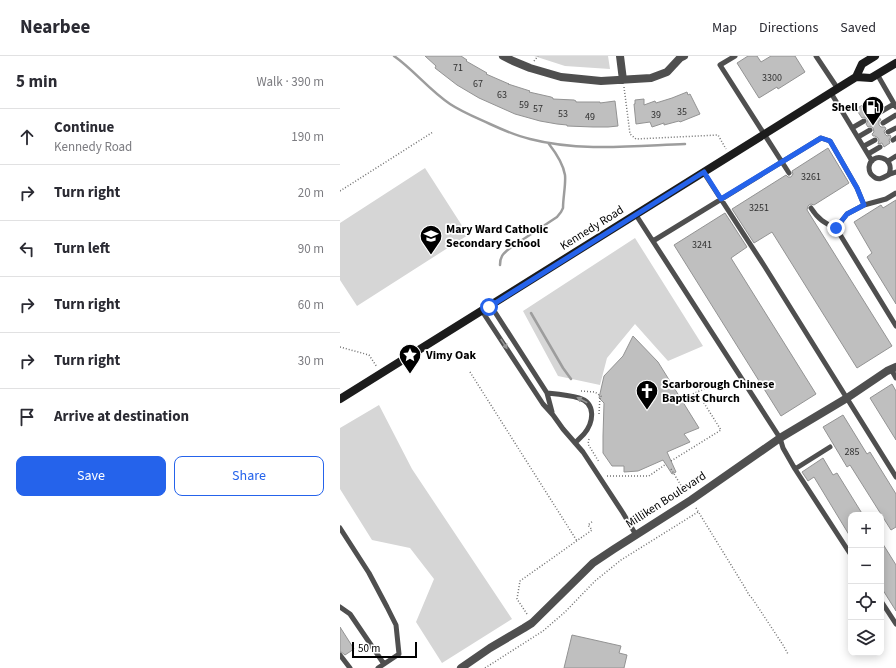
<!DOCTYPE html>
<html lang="en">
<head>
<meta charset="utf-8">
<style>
	body { margin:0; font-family:"Source Sans 3",sans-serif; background:#f7f7f7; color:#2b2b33 }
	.controls { position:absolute; right:12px; bottom:12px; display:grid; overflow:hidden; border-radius:8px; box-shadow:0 2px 10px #0003 }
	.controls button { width:36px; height:36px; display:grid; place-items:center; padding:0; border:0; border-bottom:1px solid #e1e1e2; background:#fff; color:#2b2b33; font:20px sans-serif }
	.scale { position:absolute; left:12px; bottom:10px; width:65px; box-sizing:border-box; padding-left:4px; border:2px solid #000; border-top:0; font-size:11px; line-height:14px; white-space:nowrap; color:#000; -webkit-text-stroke:3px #fff; paint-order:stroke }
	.stop { position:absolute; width:12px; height:12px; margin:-9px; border:3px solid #2563eb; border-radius:50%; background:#fff }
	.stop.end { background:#2563eb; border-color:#fff; box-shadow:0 1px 4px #0008 }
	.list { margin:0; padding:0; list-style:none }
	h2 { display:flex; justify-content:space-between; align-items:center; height:52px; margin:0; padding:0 16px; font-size:17px }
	h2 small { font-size:13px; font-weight:400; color:#7c7c81 }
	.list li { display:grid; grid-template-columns:26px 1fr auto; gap:12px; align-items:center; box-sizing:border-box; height:56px; padding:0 16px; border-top:1px solid #e1e1e2 }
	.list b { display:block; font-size:15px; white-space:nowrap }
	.list p { margin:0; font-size:13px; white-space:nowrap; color:#7c7c81 }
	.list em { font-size:13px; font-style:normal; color:#7c7c81 }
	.actions { display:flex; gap:8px; padding:12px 16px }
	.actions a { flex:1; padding:9px 0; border:1px solid #2563eb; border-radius:8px; text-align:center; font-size:14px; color:#2563eb }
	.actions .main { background:#2563eb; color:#fff }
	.icon { flex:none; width:22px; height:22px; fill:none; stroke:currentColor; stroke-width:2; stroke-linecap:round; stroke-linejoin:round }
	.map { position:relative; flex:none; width:556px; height:612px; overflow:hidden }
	header { display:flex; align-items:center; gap:24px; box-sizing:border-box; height:56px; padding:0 20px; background:#fff; border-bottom:1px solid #e1e1e2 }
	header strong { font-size:19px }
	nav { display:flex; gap:22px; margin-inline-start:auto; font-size:14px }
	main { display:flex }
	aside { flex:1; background:#fff }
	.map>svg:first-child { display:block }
	.green { fill:#d6d6d6 }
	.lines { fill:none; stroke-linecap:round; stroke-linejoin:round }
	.stream { stroke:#9d9d9d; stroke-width:2.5 }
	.building { fill:#bfbfbf; stroke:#939393 }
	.path { stroke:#717171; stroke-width:1.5; stroke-dasharray:1 2; stroke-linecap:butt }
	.lane { stroke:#4f4f4f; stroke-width:5 }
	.street { stroke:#4f4f4f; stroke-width:8 }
	.secondary { stroke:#1c1c1c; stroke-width:8 }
	.oneway { fill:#959595 }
	.route { stroke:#2563eb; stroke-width:5 }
	.labels { text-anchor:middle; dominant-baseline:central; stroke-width:3.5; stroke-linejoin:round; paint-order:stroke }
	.number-label { font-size:10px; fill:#303030 }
	.poi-label { font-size:12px; font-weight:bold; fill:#000; stroke:#fff; text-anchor:start }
	.street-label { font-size:12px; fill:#000; stroke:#fff }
</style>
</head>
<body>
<header>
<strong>Nearbee</strong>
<nav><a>Map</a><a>Directions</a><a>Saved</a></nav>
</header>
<main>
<aside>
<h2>5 min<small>Walk · 390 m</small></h2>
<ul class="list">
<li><svg class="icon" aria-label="ahead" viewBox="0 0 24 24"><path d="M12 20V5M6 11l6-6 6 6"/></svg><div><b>Continue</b><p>Kennedy Road</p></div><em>190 m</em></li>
<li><svg class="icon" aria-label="right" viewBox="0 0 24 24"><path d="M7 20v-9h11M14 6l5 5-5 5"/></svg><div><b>Turn right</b></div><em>20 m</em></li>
<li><svg class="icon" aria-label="left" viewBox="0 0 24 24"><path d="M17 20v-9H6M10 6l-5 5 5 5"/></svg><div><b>Turn left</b></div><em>90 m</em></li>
<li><svg class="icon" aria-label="right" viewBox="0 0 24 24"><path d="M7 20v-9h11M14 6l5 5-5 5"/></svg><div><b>Turn right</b></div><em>60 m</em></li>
<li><svg class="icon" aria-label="right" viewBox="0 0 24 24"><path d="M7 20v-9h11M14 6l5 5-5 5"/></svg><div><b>Turn right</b></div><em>30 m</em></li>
<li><svg class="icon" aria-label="arrive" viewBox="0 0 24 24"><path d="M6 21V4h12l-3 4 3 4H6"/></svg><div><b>Arrive at destination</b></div></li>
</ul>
<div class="actions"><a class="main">Save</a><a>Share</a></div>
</aside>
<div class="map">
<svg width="556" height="612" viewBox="0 0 556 612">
	<rect width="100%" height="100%" fill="#fff"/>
	<path class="green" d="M194 0H268L270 13 225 10Z
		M85 112 128 179 17 250 0 224V167Z
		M295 182 363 290 328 305 295 268 267 302 260 329 218 320 183 255Z
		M39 349 72 413 172 563 102 607 76 566 94 523 70 492 32 484 0 433V372Z"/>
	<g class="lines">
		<path class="stream" d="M54 0C74 14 89 34 110 48 122 56 137 62 150 68 163 74 177 80 190 83 240 96 293 90 345 88
			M160 209C160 200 163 198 170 192L217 161 221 156 223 152C223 142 226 128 225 119 223 107 216 97 209 88
			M191 257 223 312 231 323"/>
	</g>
	<path class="building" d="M85 0H121L127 4 126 5 147 17 146 18 169 28H168L190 35 189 36 211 41 213 42V43L234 44 236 45V46H260V47L275 45 278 70 268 71H253L227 70V69L217 68 200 65 175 58 139 42 117 29 95 12 96 10Z
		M408 0H417L421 6 431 0H455L465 16 438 33 437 31 419 42 397 7Z
		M347 36 348 39 350 38 360 58 340 66 339 65 324 69V67L312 71 310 66 296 68 294 48H295V44L304 43V49L315 45 316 47 332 42Z
		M532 43 538 52 535 54V55L533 58V60L535 62 539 61 541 64 539 65V69L541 71H545L546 73 544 75 545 78 547 80 550 79 551 81 549 84 550 87 544 91 542 87 538 88 539 84 538 82 535 80H533L532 78 534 76 533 72 530 70 528 71 526 68 528 65 527 63 524 61 522 62 516 53Z
		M488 92 509 127 474 149 471 148 469 149 468 150 467 154 552 290 517 312 432 176 414 187 392 153 446 119 448 121H451L453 118 452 115Z
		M556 144V248L527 201 532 197 514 166 541 149 543 152Z
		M385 157 407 191 391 202 476 338 441 360 334 189Z
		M293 280 318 306 359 372 344 378 350 386 327 396 336 416 332 418 323 404 298 415 284 416V410H272L263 397V380L264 347 259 342 264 320 283 300Z
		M552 328 556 335V384L530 342Z
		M503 359 527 398 530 396 556 438V471L551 474 510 409 507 411 483 371Z
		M483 402 493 419 497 417 523 459H511V482L474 421 468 425 462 416Z
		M541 485 556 509V555L541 531Z
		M0 571 14 593 5 599 0 595Z
		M232 579 281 590 279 597 287 599 284 612H224Z"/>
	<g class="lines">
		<path class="path" d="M194 5 198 0
			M284 31 290 78 296 83 378 79 386 93
			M0 135 93 76
			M0 291 29 299 37 311
			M130 316 237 485
			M241 335 255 336 262 341
			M342 343 368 331
			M259 358 260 340
			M249 383 248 388 259 406
			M331 405 381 374 357 336
			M331 413 345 436
			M267 420H309L326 408
			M356 452 404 530 409 539 412 542 443 589 448 598
			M187 558 177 543 180 525 252 474 248 469 253 465
			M145 612 203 575 225 556 255 525 281 504 358 456"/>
		<path class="lane" d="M395 0 380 9 449 117
			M476 0 498 33
			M537 18 556 51
			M491 37 532 105
			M537 58 554 48
			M543 67 556 59
			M512 72 524 65
			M548 76 556 72
			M518 81 530 74
			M553 84 556 82
			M524 90 535 84
			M528 98 540 91
			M548 105 556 100
			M364 117 425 211 556 421
			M549 118C556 101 531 95 529 111 529 114 530 118 533 120 539 126 544 121 550 118 552 117 554 117 556 116
			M556 137 546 143 524 149 507 158 496 172 556 270
			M471 152C478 163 484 167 496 172
			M296 159 440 382 443 392 455 413 511 499
			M313 185 481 82 490 85 517 132 524 149
			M151 250 207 337 212 356
			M142 255 203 348 213 359 223 373 243 396 283 457 296 479
			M551 313 556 322
			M207 337C217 338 229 339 239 342 256 347 254 366 244 378 241 381 238 384 235 387
			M455 413 490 391
			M0 472 29 517 47 551 56 569 59 598 38 612
			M541 545 556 568
			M0 551 10 558 44 608
			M0 599 10 612"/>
		<path class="street" d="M163 0 173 5 190 12 221 21 261 25 311 22 327 16 340 2 344 0
			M280 0 283 24
			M121 612 150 592 184 572 192 567 253 507 274 493 351 444 440 382 507 342 547 315 556 311"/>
		<path class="secondary" d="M516 21 531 22 556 7
			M0 343 516 21 522 8 535 0"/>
	</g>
	<defs><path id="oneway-solid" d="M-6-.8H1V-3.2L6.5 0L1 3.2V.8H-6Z"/></defs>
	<g class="oneway">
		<use href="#oneway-solid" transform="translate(164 288) rotate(57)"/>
		<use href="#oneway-solid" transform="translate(242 344) rotate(-152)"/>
	</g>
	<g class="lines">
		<path class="route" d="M149 251 364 116 381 143 481 82 490 85 517 132 524 149 507 158 496 172"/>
	</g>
	<defs>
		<g id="fuel-pin" transform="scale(1.15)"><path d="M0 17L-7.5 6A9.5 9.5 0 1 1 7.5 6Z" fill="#000" stroke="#fff"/><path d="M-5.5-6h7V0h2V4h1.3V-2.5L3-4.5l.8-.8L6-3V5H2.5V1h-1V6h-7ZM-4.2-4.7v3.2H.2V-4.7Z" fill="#fff"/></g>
		<g id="school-pin" transform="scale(1.15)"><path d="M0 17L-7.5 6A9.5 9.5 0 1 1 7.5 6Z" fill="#000" stroke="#fff"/><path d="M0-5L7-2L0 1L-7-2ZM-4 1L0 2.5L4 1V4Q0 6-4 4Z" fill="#fff"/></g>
		<g id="sight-pin" transform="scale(1.15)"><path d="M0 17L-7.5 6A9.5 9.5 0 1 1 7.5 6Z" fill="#000" stroke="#fff"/><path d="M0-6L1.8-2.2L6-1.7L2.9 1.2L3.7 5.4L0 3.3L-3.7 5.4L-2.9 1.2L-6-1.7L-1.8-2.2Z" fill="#fff"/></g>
		<g id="church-pin" transform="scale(1.15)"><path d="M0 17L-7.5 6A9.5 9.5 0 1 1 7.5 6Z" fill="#000" stroke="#fff"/><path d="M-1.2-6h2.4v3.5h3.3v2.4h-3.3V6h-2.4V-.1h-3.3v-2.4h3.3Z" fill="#fff"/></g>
	</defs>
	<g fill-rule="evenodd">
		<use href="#fuel-pin" x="533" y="51"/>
		<use href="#school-pin" x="91" y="180"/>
		<use href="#sight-pin" x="70" y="299"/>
		<use href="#church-pin" x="307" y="335"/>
	</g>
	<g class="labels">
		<g class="number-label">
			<text x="118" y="12">71</text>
			<text x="432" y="22">3300</text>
			<text x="138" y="28">67</text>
			<text x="162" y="39">63</text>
			<text x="184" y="49">59</text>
			<text x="198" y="53">57</text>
			<text x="342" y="56">35</text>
			<text x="223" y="58">53</text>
			<text x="316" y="59">39</text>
			<text x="250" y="61">49</text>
			<text x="471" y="121">3261</text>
			<text x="419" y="152">3251</text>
			<text x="362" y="189">3241</text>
			<text x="512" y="396">285</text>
		</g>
		<g class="poi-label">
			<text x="518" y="51" text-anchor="end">Shell</text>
			<text x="106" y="173">Mary Ward Catholic<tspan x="106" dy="14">Secondary School</tspan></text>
			<text x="86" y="299">Vimy Oak</text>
			<text x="322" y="328">Scarborough Chinese<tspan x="322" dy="14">Baptist Church</tspan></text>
		</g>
		<g class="street-label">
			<text transform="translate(252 172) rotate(-32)">Kennedy Road</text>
			<text transform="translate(326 444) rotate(-33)">Milliken Boulevard</text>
		</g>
	</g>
</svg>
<div class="controls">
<button>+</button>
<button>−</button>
<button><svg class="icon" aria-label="locate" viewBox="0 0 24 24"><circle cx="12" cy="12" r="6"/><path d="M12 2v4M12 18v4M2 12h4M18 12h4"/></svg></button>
<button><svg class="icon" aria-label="layers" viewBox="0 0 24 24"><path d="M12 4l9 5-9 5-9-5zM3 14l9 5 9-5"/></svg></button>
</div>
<div class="scale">50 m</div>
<div class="stop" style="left:149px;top:251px"></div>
<div class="stop end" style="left:496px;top:172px"></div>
</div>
</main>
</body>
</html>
